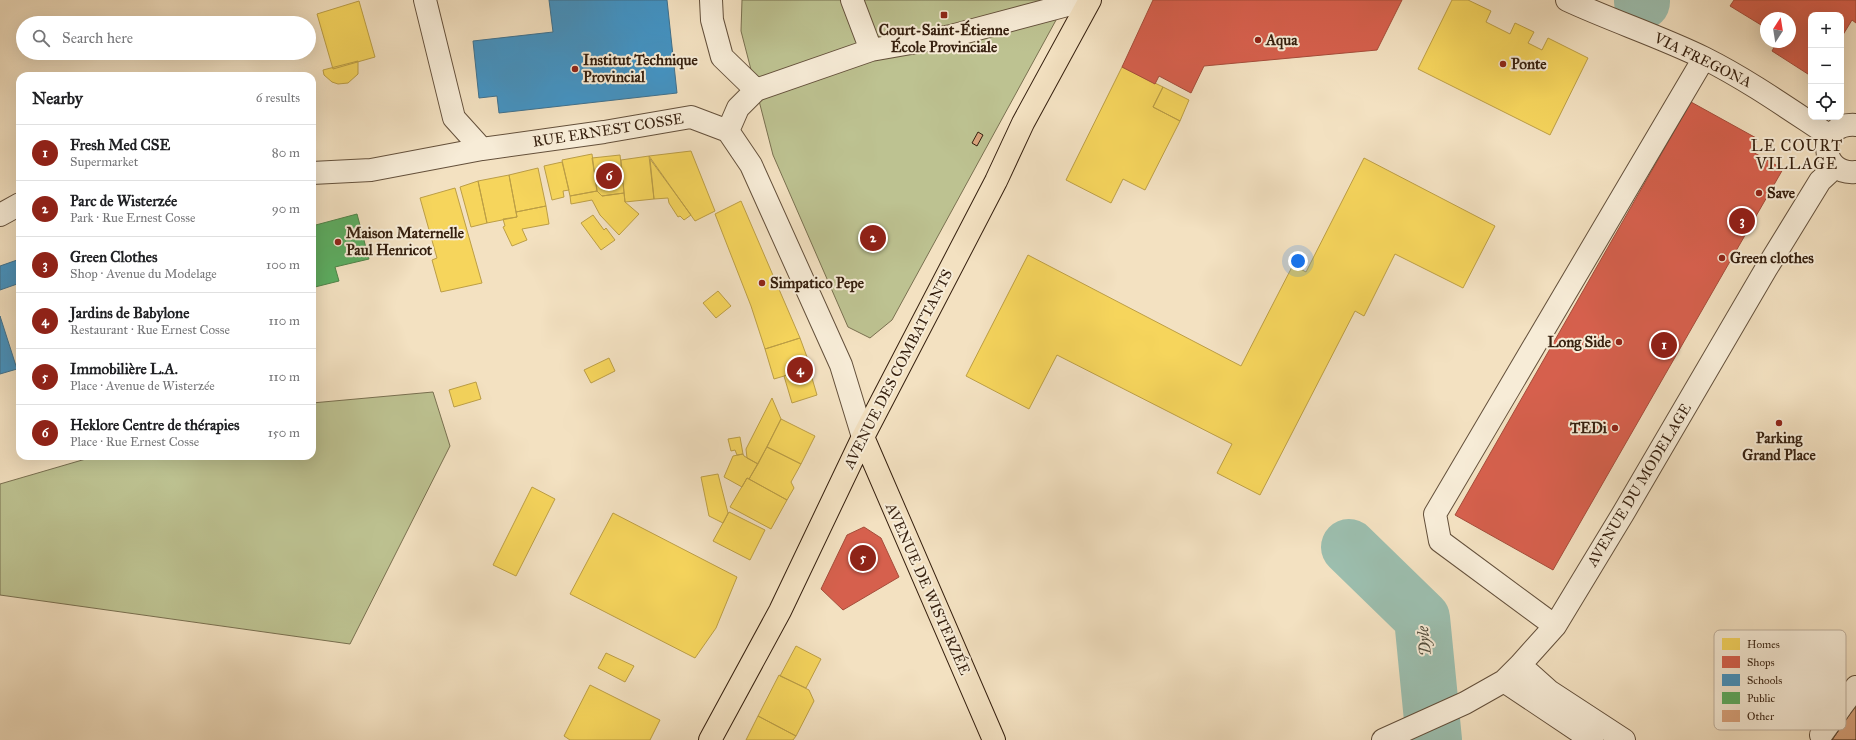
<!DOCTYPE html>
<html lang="en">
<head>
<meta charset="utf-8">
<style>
	body { margin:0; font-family:"IM FELL Great Primer",serif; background:#f6f6f6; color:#202124 }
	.controls { position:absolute; right:12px; top:12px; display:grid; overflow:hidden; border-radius:8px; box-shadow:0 4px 16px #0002 }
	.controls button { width:36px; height:36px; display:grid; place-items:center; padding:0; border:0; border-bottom:1px solid #e0e0e0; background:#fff; color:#202124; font:20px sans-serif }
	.compass { position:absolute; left:1760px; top:12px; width:36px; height:36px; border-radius:50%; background:#fff; box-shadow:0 4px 16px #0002; rotate:12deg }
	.you { position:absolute; left:1298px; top:261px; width:14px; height:14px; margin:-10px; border:3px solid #fff; border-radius:50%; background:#1a73e8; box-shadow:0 0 0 6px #1a73e833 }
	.badge { display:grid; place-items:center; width:26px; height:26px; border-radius:50%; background:#8f2418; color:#fff; font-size:13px; font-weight:700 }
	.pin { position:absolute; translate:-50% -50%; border:2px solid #fff; box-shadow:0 1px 4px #0006 }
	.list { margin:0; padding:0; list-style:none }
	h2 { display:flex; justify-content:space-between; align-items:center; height:52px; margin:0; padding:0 16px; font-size:17px }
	h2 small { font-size:13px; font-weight:400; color:#757577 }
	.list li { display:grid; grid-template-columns:26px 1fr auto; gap:12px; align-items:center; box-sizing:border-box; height:56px; padding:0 16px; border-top:1px solid #e0e0e0 }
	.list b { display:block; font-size:15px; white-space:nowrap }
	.list p { margin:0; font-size:13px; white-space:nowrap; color:#757577 }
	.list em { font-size:13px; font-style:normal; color:#757577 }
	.icon { flex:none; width:22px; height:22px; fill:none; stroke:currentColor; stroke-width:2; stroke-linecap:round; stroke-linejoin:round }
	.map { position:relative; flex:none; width:1856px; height:740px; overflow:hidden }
	.search { position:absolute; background:#fff; box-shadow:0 4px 16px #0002; left:16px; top:16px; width:300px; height:44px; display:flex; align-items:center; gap:10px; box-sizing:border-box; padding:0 14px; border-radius:22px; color:#757577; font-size:15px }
	.panel { position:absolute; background:#fff; box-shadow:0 4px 16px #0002; left:16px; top:72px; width:300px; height:388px; border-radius:12px }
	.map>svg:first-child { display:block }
	.green { fill:#bdc291; stroke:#797050 }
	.homes { fill:#f6d55c; stroke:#bc9e45 }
	.shops { fill:#d6604d; stroke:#a64c3a }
	.schools { fill:#4393c3; stroke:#3f708d }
	.public { fill:#5aae61; stroke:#4f8348 }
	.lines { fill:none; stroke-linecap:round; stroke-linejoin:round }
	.river { stroke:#9cbeae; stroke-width:56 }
	.building { fill:#d9a37c; stroke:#351f0e }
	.minor-casing { stroke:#64503b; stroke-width:24 }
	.major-casing { stroke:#351f0e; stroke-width:24 }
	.minor { stroke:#f7ecd7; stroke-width:22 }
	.major { stroke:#f3e1c1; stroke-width:22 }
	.poi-dot { fill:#8f2418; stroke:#f7ecd7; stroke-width:1.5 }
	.labels { text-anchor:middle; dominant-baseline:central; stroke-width:4; stroke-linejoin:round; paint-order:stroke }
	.poi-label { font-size:15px; font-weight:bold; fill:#351f0e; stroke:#f7ecd7; text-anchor:start }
	.street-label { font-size:15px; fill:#351f0e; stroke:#f7ecd7 }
	.neighbourhood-label { font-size:16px; letter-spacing:1px; fill:#351f0e; stroke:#f7ecd7 }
	.water-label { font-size:16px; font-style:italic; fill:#544f3e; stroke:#f7ecd7 }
	.key { fill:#f7ecd7; stroke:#bdae9b; stroke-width:1 }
	.key-label { font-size:11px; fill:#351f0e }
</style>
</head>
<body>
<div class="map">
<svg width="1856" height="740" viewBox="0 0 1856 740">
	<rect width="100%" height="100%" fill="#f3e1c1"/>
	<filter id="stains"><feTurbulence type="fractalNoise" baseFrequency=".005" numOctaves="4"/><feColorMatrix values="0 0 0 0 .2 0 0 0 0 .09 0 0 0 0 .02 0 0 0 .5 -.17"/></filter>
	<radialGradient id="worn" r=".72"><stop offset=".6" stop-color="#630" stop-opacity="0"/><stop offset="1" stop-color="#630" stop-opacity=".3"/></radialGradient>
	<path class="green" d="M742 0H1067L892 320 870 338 848 327 773 155 741 31Z
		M433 392 450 446 350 644 0 595V484L96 456H312V403Z"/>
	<path class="homes" d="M1452 0H1468L1491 11 1486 22 1510 34 1515 23 1534 32 1528 43 1542 50 1548 38 1588 58 1550 135 1418 69Z
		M359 1 375 57 333 69 317 14Z
		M358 61V74L348 83 338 84 332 82 324 75 323 70Z
		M1122 67 1163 87 1153 107 1180 121 1145 190 1123 179 1111 203 1066 180Z
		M1163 87 1189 100 1180 121 1153 107Z
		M691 151 715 211 695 221 649 156Z
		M592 154 597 191 570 196 562 160Z
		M620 155 624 193 602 196 597 191 592 158Z
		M649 156 654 199 625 202 621 160Z
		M1364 158 1495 226 1463 288 1395 254 1364 316 1355 311 1260 495 1217 473 1232 444 1057 355 1029 409 966 376 1028 255 1241 366 1293 265 1306 272Z
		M650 159 691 215 684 220 680 216 678 217 669 203 668 198 654 199Z
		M562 162 569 190 563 191 564 197 552 200 544 166Z
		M538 168 546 206 516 212 509 175Z
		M509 175 517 217 487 223 478 181Z
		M478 181 487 223 471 227 460 187Z
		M455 188 482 283 441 292 432 260 437 258 420 198Z
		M597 191 602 196 624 193 625 202 639 214 619 235 600 215 592 200 571 204 570 196Z
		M741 201 800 338 765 349 751 306 715 214Z
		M546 206 549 224 522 229 527 240 512 246 503 227 505 226 503 219 517 217 516 212Z
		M593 215 604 230 606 228 615 240 601 250 581 223Z
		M718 291 731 306 716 318 703 303Z
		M800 338 811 368 774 379 765 349Z
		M609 358 615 371 591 383 584 370Z
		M809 368 817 395 792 403 784 376Z
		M476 382 481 399 454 407 449 390Z
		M772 398 781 419 758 464 747 458 746 449Z
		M781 419 815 436 801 464 767 447Z
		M740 437 743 454 737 455 735 450 731 451 728 439Z
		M767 447 801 464 791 482 794 488 787 500 749 479Z
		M743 454 744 456 758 464 749 479 747 478 742 487 724 477 733 456Z
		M718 474 728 513 723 523 709 516 701 477Z
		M747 478 787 500 771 529 730 507Z
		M532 487 555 499 516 576 493 565Z
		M729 512 765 530 750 560 713 541Z
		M613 513 737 577 716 628 695 658 570 594Z
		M796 646 821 659 806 688 780 676Z
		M606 653 634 666 625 682 598 668Z
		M779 675 809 690 814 701 796 736 758 716Z
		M590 685 660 720 650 740H570L564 736Z
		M758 716 796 736 793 740H746Z"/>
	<path class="shops" d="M1153 0H1402L1377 50 1204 66 1191 93 1159 76 1155 84 1122 67Z
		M1734 0H1856V23L1852 20 1841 38V15H1811V76L1772 51 1777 42H1790V18H1766V28L1730 6Z
		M1691 102 1758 139 1751 151 1783 169 1553 570 1455 515Z
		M864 527 881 538 899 577 843 610 821 589 847 535Z"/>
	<path class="schools" d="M549 0H667L677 93 499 113 497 96 479 98 473 41 553 32Z
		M20 259V283L0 290V266Z
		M0 316 17 369 0 374Z"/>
	<path class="public" d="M357 214 369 259 335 267 339 281 315 287 312 277V226Z"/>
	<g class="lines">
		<path class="river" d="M1642 2V0
			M1349 547 1422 618 1434 740"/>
	</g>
	<path class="building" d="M978 132 983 135 977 146 972 143Z
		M1856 705V740H1832Z"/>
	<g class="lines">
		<g class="minor-casing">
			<path id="minor" d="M425 0 454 118 482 149 604 132 691 117 728 131 751 165 841 365 863 437
				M711 0 712 20 722 57 756 90
				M852 0 871 50
				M1567 0C1612 21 1659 36 1704 58 1748 80 1789 109 1830 136
				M1856 125C1816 122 1819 176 1856 172
				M728 131 738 108 756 90 871 50 951 36 1086 0
				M312 173 371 170 482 149
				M0 215 20 204
				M1555 626 1440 541 1435 514 1704 58
				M1520 665 1549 691 1624 740
				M1783 667 1841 707 1856 687
				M1504 681 1592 740
				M1821 735 1841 707
				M1383 740 1465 703 1504 681 1520 665 1555 626 1624 512 1766 269 1820 181 1835 167"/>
		</g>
		<g class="major-casing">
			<path id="major" d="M863 437 994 740
				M710 740 780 611 863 437 996 181 1023 123 1090 0"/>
		</g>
		<use href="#minor" class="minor"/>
		<use href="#major" class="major"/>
	</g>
	<g class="poi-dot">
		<rect x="940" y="11" width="8" height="8" rx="2"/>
		<circle cx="1258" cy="40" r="4"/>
		<circle cx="1503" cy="64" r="4"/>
		<circle cx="575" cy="69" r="4"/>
		<circle cx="1759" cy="193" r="4"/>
		<circle cx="338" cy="242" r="4"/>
		<circle cx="1722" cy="258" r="4"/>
		<circle cx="762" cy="283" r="4"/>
		<circle cx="1619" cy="342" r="4"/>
		<circle cx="1779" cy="423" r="4"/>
		<circle cx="1615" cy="428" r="4"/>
	</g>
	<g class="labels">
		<g class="poi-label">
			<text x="944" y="30" text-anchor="middle">Court-Saint-Étienne<tspan x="944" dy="17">École Provinciale</tspan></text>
			<text x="1266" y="40">Aqua</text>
			<text x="583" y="60">Institut Technique<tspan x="583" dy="17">Provincial</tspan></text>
			<text x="1511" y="64">Ponte</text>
			<text x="1767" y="193">Save</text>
			<text x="346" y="233">Maison Maternelle<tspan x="346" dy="17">Paul Henricot</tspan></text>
			<text x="1730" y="258">Green clothes</text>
			<text x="770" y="283">Simpatico Pepe</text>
			<text x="1611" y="342" text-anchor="end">Long Side</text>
			<text x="1607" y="428" text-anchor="end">TEDi</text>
			<text x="1779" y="438" text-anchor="middle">Parking<tspan x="1779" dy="17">Grand Place</tspan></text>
		</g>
		<g class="street-label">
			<text transform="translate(1703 60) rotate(26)">VIA FREGONA</text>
			<text transform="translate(608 130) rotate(-9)">RUE ERNEST COSSE</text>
			<text transform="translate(898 369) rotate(-63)">AVENUE DES COMBATTANTS</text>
			<text transform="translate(1639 485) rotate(-59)">AVENUE DU MODELAGE</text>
			<text transform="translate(928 589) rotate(66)">AVENUE DE WISTERZÉE</text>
		</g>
		<g class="neighbourhood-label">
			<text x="1797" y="145">LE COURT<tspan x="1797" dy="18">VILLAGE</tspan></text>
		</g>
		<g class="water-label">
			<text transform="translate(1424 641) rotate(-96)">Dyle</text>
		</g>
	</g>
	<rect x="1714" y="630" width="132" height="100" rx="6" class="key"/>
	<rect x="1722" y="638" width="18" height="12" fill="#f6d55c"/>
	<rect x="1722" y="656" width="18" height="12" fill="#d6604d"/>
	<rect x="1722" y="674" width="18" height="12" fill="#4393c3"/>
	<rect x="1722" y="692" width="18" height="12" fill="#5aae61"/>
	<rect x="1722" y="710" width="18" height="12" fill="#d9a37c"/>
	<g class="key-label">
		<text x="1747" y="648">Homes</text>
		<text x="1747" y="666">Shops</text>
		<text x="1747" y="684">Schools</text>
		<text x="1747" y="702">Public</text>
		<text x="1747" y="720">Other</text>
	</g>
	<rect width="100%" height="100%" filter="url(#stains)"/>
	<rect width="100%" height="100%" fill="url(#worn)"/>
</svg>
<div class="controls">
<button>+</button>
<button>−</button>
<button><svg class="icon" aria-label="locate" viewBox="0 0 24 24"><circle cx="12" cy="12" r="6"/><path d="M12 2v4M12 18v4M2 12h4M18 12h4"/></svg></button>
</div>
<svg class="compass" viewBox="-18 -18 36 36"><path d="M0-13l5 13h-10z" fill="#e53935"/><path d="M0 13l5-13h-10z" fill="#757577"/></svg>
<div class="you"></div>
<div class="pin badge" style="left:1664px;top:345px">1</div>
<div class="pin badge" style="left:873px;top:238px">2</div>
<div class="pin badge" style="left:1742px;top:221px">3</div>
<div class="pin badge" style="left:800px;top:370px">4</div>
<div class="pin badge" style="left:863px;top:558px">5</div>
<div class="pin badge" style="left:609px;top:176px">6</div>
<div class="search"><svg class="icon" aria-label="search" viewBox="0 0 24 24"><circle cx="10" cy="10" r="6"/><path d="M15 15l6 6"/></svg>Search here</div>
<section class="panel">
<h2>Nearby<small>6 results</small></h2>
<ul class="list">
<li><span class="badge">1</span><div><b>Fresh Med CSE</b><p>Supermarket</p></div><em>80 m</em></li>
<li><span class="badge">2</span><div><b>Parc de Wisterzée</b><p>Park · Rue Ernest Cosse</p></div><em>90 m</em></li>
<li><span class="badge">3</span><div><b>Green Clothes</b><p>Shop · Avenue du Modelage</p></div><em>100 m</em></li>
<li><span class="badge">4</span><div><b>Jardins de Babylone</b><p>Restaurant · Rue Ernest Cosse</p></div><em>110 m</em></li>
<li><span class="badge">5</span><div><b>Immobilière L.A.</b><p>Place · Avenue de Wisterzée</p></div><em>110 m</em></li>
<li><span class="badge">6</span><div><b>Heklore Centre de thérapies</b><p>Place · Rue Ernest Cosse</p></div><em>150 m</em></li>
</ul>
</section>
</div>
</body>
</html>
